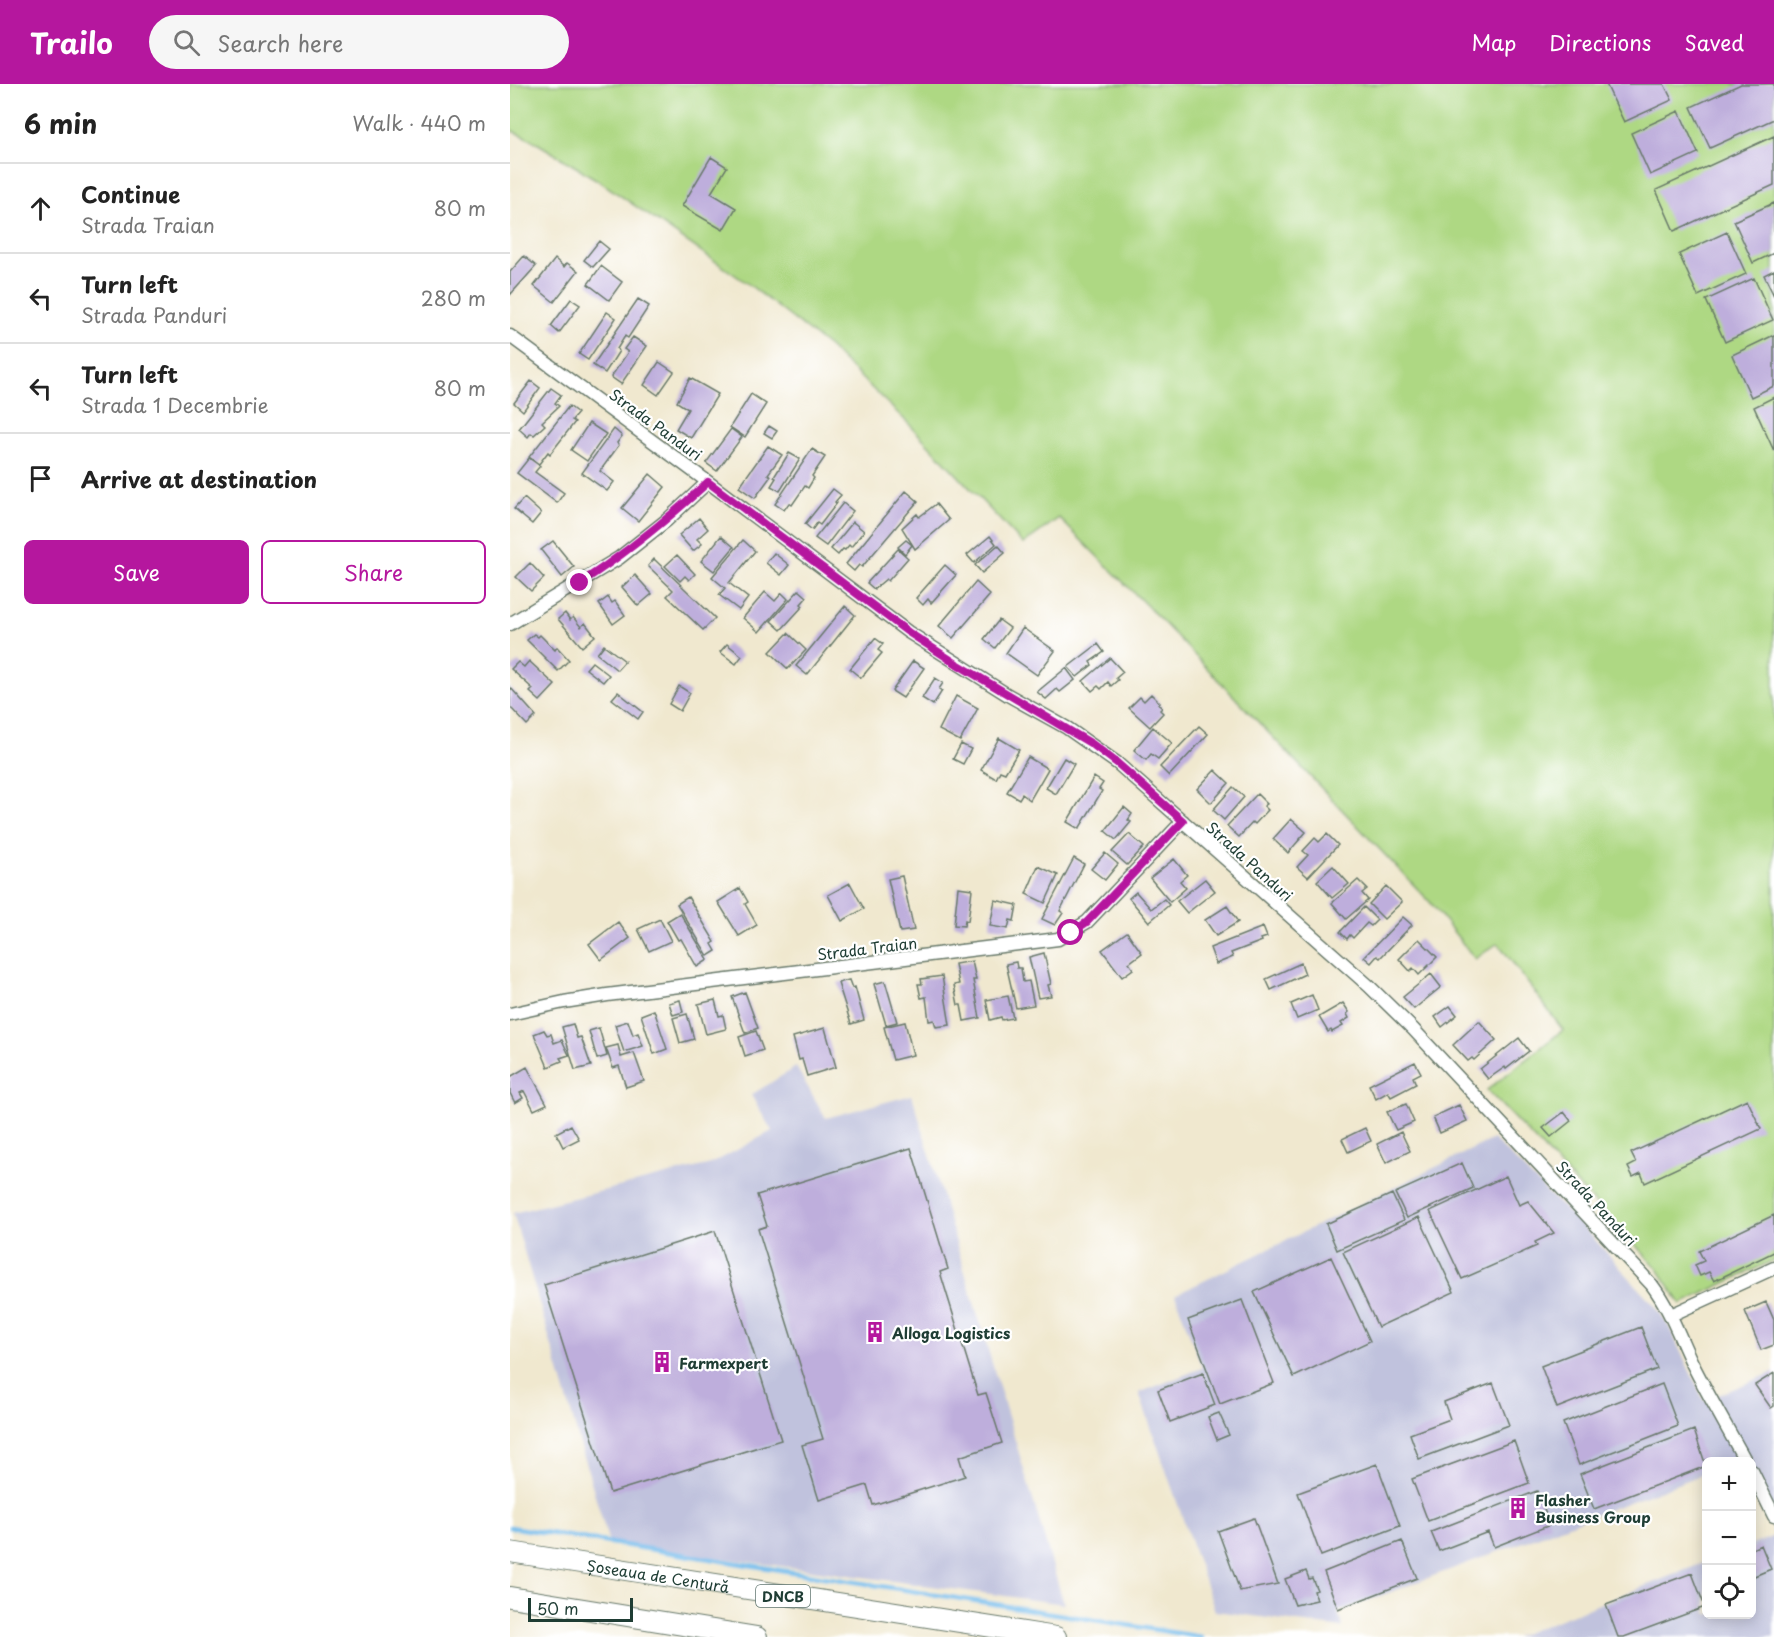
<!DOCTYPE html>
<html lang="en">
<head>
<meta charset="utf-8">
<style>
  :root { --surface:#fff; --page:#f6f6f6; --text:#222; --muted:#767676; --line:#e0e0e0; --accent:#b5179e }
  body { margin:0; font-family:"Playpen Sans",sans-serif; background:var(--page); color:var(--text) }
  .controls { position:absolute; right:18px; bottom:18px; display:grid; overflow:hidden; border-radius:9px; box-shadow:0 3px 15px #0003 }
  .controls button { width:54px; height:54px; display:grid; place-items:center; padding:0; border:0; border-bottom:2px solid var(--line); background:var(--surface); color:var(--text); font:30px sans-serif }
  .scale { position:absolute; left:18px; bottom:15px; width:105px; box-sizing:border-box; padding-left:6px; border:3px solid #1f3d34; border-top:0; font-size:16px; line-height:21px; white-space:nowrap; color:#1f3d34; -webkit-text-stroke:4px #fff; paint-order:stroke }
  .stop { position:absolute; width:18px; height:18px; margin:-14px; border:4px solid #b5179e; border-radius:50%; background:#fff }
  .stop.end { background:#b5179e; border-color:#fff; box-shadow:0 2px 6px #0008 }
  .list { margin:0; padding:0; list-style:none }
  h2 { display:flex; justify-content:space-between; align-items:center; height:78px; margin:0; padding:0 24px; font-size:26px }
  h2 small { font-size:20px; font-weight:400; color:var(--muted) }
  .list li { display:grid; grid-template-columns:39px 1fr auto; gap:18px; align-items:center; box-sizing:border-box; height:90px; padding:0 24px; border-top:2px solid var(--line) }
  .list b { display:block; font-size:22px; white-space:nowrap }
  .list p { margin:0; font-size:20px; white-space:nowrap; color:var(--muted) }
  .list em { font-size:20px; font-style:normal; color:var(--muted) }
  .actions { display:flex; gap:12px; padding:18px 24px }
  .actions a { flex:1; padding:14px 0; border:2px solid var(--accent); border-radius:9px; text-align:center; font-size:21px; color:var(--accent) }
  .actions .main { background:var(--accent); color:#fff }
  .icon { flex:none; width:33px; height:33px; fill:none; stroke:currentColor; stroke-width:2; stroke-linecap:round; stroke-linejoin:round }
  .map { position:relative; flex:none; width:1264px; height:1553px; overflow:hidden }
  header { display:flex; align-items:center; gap:36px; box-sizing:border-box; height:84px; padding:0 30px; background:var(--accent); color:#fff }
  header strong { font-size:28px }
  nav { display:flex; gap:33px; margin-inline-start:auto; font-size:21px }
  .search { width:420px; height:54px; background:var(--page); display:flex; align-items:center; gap:15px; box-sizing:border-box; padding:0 21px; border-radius:33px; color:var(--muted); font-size:22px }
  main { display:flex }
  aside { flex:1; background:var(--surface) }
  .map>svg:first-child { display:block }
</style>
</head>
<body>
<header>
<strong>Trailo</strong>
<div class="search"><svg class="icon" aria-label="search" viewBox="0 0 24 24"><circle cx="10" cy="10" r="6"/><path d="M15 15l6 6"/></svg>Search here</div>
<nav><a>Map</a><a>Directions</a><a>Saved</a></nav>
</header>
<main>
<aside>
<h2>6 min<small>Walk · 440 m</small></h2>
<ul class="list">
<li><svg class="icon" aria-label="ahead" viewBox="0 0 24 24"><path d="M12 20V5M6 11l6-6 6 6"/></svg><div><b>Continue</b><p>Strada Traian</p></div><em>80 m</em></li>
<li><svg class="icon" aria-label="left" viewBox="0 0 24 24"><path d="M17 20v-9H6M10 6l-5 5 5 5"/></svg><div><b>Turn left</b><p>Strada Panduri</p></div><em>280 m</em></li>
<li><svg class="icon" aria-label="left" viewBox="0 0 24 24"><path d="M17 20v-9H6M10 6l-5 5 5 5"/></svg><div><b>Turn left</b><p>Strada 1 Decembrie</p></div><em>80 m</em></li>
<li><svg class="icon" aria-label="arrive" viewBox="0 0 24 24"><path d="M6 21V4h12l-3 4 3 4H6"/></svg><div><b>Arrive at destination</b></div></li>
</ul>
<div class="actions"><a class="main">Save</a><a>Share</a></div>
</aside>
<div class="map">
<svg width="1264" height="1553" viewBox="0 0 1264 1553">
  <rect width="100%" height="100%" fill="#fff"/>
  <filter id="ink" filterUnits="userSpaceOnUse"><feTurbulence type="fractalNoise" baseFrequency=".0167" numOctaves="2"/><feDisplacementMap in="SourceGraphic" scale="12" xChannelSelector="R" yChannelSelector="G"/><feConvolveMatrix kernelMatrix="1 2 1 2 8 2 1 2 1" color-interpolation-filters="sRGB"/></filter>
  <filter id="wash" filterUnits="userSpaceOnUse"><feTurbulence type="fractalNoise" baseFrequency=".008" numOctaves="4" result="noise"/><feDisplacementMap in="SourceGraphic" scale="24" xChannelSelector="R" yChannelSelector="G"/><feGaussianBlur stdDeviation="1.35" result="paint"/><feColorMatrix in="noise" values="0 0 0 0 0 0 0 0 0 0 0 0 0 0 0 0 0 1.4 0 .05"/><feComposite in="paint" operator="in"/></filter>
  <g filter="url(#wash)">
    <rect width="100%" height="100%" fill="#f0e8cf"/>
    <!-- industrial -->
    <path fill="#c0c2dd" d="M286,983L316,1034L402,1011L554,1520L99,1459L3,1129L201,1080L262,1047L241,1011Z
      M983,1055L1077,1147L1146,1223L1159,1243L1194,1317L1264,1288V1449L1242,1403V1378H1196V1389L828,1528L833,1544L705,1527L629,1309L692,1284L665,1211Z
      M1264,1452V1553H1005L1196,1478V1530H1242V1461Z"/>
    <!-- green -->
    <path fill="#aed883" stroke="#668a5c" stroke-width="1.5" d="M0,0H1264V1176L1171,1220L1148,1185L977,1006L1053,946L988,859L965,875L920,818L878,774L651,536L549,434L513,460L397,338L319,263L241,202L89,97L22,56L0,46Z"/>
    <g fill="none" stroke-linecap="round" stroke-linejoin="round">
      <!-- stream -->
      <path stroke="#75bded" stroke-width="4.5" d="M0,1443L691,1553"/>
    </g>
    <g id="blocks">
      <!-- building -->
      <path fill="#beaedc" d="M1096,0H1154L1162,16L1114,38Z
        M1231,0H1264V35L1200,64L1181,23Z
        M1169,27L1188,69L1140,91L1121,49Z
        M1264,52V101L1164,147L1146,106Z
        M201,73L217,83L201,109L226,124L213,146L172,122Z
        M1264,119V169L1243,179L1224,137Z
        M1217,148L1236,190L1188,212L1169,170Z
        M89,157L99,165L83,183L74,176Z
        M14,172L26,182L0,211V188Z
        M45,175L54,183L57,179L68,187L44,218L24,202Z
        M91,182L112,198L99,216L78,200Z
        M1264,186V212L1254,191Z
        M1244,194L1263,236L1215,258L1196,216Z
        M61,215L70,221L49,249L41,242Z
        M128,215L139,222L118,254L115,252L107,265L109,267L95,289L83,281Z
        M97,228L106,234L78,276L69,270Z
        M1264,251V302L1241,313L1222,271Z
        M123,253L137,262L111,300L101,293L118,268L114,265Z
        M149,278L164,288L148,311L134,301Z
        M180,294L208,310L181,354L166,345L178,325L167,318Z
        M21,297L30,304L13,327L4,319Z
        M41,304L51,311L45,319L49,322L32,338L35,341L24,351L21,349L18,353L9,345Z
        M241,310L256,320L235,353L220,343Z
        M1264,313V367L1244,323Z
        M59,322L68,329L62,336L65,338L40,370L38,368L29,380L19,373Z
        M79,339L96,350L77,377L61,366Z
        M259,342L267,347L262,354L254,349Z
        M104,345L112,352L107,359L109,361L90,387L104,398L97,407L72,389Z
        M221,345L232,353L207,387L196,379Z
        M258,362L272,371L258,390L261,392L245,414L229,403Z
        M302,365L315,373L302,392L304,394L298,404L295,402L282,421L279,419L274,426L265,420Z
        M279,369L290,375L270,407L261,402L266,394L264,393Z
        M19,374L30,382L25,388L54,409L47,419L7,389Z
        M140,390L155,403L128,437L112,424Z
        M323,405L331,411L325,418L327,419L310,441L307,439L302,446L295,440Z
        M396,407L408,417L352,483L349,481L344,487L336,480Z
        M14,414L31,429L22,440L4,425Z
        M333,419L343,427L316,462L305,454Z
        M426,420L439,436L405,465L392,444L407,430L409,433Z
        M189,434L198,445L187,455L192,460L183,467L169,451Z
        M343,438L354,447L341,463L339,461L335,466L333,465L328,471L321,465Z
        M211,452L224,463L204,487L191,477Z
        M480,452L486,460L464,479L457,471Z
        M233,456L245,467L219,499L238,514L229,526L209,511L215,504L202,493Z
        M396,456L402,461L395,470L388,463Z
        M43,457L64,483L52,493L31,466Z
        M488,461L495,469L472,489L465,481Z
        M388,465L398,474L378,497L376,495L364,505L357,499Z
        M264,469L279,481L271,491L256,479Z
        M167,471L185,490L179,496L175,492L170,497L155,482Z
        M144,475L205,534L193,546L157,512L163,506L138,482Z
        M20,479L34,494L21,507L6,493Z
        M435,481L446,491L421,519L418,515L413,521L406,514Z
        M125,491L142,510L128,522L112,503Z
        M466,498L480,511L443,554L429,542Z
        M289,506L297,513L291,520L293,522L271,546L261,537Z
        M255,508L265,517L272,509L278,515L249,548L233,534Z
        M98,513L102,519L105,517L115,531L103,540L89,520Z
        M335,522L345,531L297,591L286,582Z
        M55,529L60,536L63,533L71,543L75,539L85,552L72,563L48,535Z
        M489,536L500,544L485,564L474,555Z
        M513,544L545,567L527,591L496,569Z
        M278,549L296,566L278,585L260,568Z
        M24,550L28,553L30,551L45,566L47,563L59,576L48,587L17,556Z
        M365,554L373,560L368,566L372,569L351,594L340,585Z
        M217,560L232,572L226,580L210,568Z
        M588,560L594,568L580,578L582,581L567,593L558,583Z
        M94,561L115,577L107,586L87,570Z
        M600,574L613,588L606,594L608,596L601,602L598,598L591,605L588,602L582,607L573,597Z
        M19,577L45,601L30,617L20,608L23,605L1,585L8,578L14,583Z
        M403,577L414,584L393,614L382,607Z
        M82,578L99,591L93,598L76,585Z
        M556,584L565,596L550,608L547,605L536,615L527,608Z
        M425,594L433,599L429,605L432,607L423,621L412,614Z
        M169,602L180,609L170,627L159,620Z
        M0,603L26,632L17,641L0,623Z
        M108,608L133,628L128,635L102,615Z
        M641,610L650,619L648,620L652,624L650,626L653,629L640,643L619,624L630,613L634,617Z
        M446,612L468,624L450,657L429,646Z
        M689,642L698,650L659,692L650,683Z
        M643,643L662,659L648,675L641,670L636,676L624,666Z
        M489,654L509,666L495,689L490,687L486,695L471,686Z
        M451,660L461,665L453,680L443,675Z
        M518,673L538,685L520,716L512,710L509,715L497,708Z
        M554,674L564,680L546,710L536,704Z
        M705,686L719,699L701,719L687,705Z
        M584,693L593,699L589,705L592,707L569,745L557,738Z
        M723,703L734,713L714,736L703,726Z
        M747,710L757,720L754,722L758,726L745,740L743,738L729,753L717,742Z
        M614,723L622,730L618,736L621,738L606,756L595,747Z
        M781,735L796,748L778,769L763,755Z
        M619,750L634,763L617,781L602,768Z
        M817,750L828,761L798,793L787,783L798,771L793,767L805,754L809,758Z
        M595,769L608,780L595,796L581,785Z
        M564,774L574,780L550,827L553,829L545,841L532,835Z
        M664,775L677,791L670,797L676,804L660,818L640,794Z
        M528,782L548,791L535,819L516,810Z
        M823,782L839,800L822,814L807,797Z
        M392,792L404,846L390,848L378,795Z
        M695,795L705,807L677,829L667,817Z
        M848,796L857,805L852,809L858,816L836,835L822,819Z
        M340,799L354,825L332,837L318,811Z
        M876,802L892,818L874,835L859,820Z
        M448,803L462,805L458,837L455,836L454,842L444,841Z
        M230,804L238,818L235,820L247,841L229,852L208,818Z
        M626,808L641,825L654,815L659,821L639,838L619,814Z
        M178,813L205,858L202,860L206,867L198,872L167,820Z
        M485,816L507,821L504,837L500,836L498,845L480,842Z
        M717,822L728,838L706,852L695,836Z
        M854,823L867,836L861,842L857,839L843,854L840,851L837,855L830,848Z
        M170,829L198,876L187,883L171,855L168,856L157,837Z
        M893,833L902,841L870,874L867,872L861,879L854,873Z
        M150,835L161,857L139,867L128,845Z
        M108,838L120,854L91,876L79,860Z
        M753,843L757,853L751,855L752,857L721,869L723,873L706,880L700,864Z
        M617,848L632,869L619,879L623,885L612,893L592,866Z
        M909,855L927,873L909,891L903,884L900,887L889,875Z
        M534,869L541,900L538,901L541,912L528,914L519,873Z
        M462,877L466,896H463L470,934L454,937L451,921H448L444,901L449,900L445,880Z
        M506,878L507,884H511L513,898L519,897L524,921L506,924L496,880Z
        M791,879L795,890L761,906L756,895Z
        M921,890L931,903L904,925L893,913Z
        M432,892L440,941L426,943L424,936L419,937L416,913L411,914L408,900H412L411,895Z
        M339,896L342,904L345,903L354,936L341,940L328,899Z
        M375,897L387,938L376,941L364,900Z
        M235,908L248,944L235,949L222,913Z
        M802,911L808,926L787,935L781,920Z
        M498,912L503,934L492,936L491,933L480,936L476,916Z
        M170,916L173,928L163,931L159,919Z
        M205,916L209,932L213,931L216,945L196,950L188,920Z
        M833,919L839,928L837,930L839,934L831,939L833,942L822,948L821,946L818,948L809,933Z
        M940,922L947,931L932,943L925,933Z
        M144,926L157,965L144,970L131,931Z
        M177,930L184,955L170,959L163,934Z
        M118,937L123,951L128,949L133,962L114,968L105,941Z
        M969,937L986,956L964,976L962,974L958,977L943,961Z
        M395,938L403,971L383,976L374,943Z
        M63,940L67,954L71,953L81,982L65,986L52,943Z
        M89,944L97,972L87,975L79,947Z
        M315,944L326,983L297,992L292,975L289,976L283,953Z
        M34,946L37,951L41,950L44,959L52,956L59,971L50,974L52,977L38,983L24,950Z
        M246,947L253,966L235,972L229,953Z
        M1009,954L1019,967L996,985L995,983L978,995L970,985Z
        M108,961L111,973L124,969L134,997L116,1003L109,982L103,984L96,964Z
        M905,978L911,989L903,993L906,1000L881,1013L878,1008L866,1015L859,1001Z
        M17,983L37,1020L24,1026L14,1007L10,1009L13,1014L5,1019L0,1009V993Z
        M1237,1015L1251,1045L1135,1099L1131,1089L1123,1093L1118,1083L1126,1079L1121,1069Z
        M896,1020L904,1038L886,1046L877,1028Z
        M949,1021L957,1037L930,1049L923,1033Z
        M1054,1028L1061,1037L1041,1053L1033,1044Z
        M61,1041L69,1055L53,1063L46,1049Z
        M855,1044L861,1057L838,1068L832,1055Z
        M891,1048L900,1067L876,1079L867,1060Z
        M401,1064L438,1185L430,1188L468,1311L476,1309L492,1359L449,1373L455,1392L363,1421L357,1401L309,1416L292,1361L313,1355L248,1145L257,1142L247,1111Z
        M952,1079L963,1104L897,1134L885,1109Z
        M996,1092L1009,1121L1018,1117L1044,1149L1025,1158L1027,1162L952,1195L920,1127Z
        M882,1110L894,1136L827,1166L816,1140Z
        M1264,1131V1168L1204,1197L1199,1188L1190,1192L1185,1181L1194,1177L1189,1167Z
        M909,1133L944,1208L868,1243L833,1168Z
        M205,1147L271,1356L100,1409L34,1201Z
        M821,1173L860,1257L784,1293L744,1208Z
        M732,1216L764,1299L710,1320L678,1236Z
        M1256,1218L1264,1236V1261L1251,1266L1235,1227Z
        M1131,1243L1147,1285L1047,1324L1031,1282Z
        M693,1289L705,1321L660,1338L648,1306Z
        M1264,1289V1322L1261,1324L1245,1301Z
        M983,1299L999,1341L909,1375L900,1350L940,1335L934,1318Z
        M1152,1300L1168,1342L1069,1381L1053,1339Z
        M709,1329L719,1351L707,1356L698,1333Z
        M1184,1346L1196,1382L1084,1425L1070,1390Z
        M1004,1357L1019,1399L918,1437L902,1395Z
        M867,1380L890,1442L811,1472L788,1409Z
        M1027,1407L1040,1441L984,1463L978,1448L929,1467L921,1448Z
        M744,1434L768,1500L730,1507L708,1447Z
        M892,1457L907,1494L828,1525L814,1488Z
        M1251,1461L1261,1485L1242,1493V1465Z
        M796,1487L799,1495L802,1494L807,1506L804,1507L807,1516L785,1521L775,1495Z
        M1182,1489L1195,1523L1114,1553H1108L1096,1521Z"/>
    </g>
  </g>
  <g filter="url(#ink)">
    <use href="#blocks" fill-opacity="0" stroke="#68796a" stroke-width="1.5"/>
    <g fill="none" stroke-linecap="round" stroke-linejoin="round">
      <defs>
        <path id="minor" d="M0,252L198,398L398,548L498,611L557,644L607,679L859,902L903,945L1142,1201C1160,1225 1169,1252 1182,1279C1199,1313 1218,1345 1236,1378
          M0,540L109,474L157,436L198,398
          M0,930L54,918L97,911L548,855L577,838L673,737
          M1161,1231L1264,1184
          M1242,1387L1264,1432"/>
        <g id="primary">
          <path id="s1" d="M0,1468L546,1553"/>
          <path d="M0,1513L247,1553"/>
        </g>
      </defs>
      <!-- minor casing -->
      <use href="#minor" stroke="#68796a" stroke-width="15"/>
      <!-- primary casing -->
      <use href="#primary" stroke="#68796a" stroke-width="22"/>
      <!-- minor -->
      <use href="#minor" stroke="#fff" stroke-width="12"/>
      <!-- primary -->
      <use href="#primary" stroke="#fff" stroke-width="20"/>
    </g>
  </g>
  <g fill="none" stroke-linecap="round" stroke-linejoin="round" filter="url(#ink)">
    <!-- route -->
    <path stroke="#b5179e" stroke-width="8" d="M70,499C118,468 157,436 198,398L398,548L447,580L582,660L607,679L673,737L577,838L561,849"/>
  </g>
  <!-- icons -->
  <defs>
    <symbol id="building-bare" viewBox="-9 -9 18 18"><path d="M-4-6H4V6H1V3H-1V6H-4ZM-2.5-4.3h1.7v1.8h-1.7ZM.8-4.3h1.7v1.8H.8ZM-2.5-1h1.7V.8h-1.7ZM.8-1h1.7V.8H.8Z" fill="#b5179e" stroke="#fff" stroke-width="2.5" paint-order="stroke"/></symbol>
  </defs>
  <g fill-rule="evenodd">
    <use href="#building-bare" x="350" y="1233" width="30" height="30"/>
    <use href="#building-bare" x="137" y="1263" width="30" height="30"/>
    <use href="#building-bare" x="993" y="1409" width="30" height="30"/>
  </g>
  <g text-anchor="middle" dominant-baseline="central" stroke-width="4.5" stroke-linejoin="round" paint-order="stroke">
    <!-- shield labels -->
    <rect fill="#fff" stroke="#627771" stroke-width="1.5" x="246" y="1501" width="54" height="22" rx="4.5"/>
    <g font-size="14" font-weight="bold" fill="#1f3d34">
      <text x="273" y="1512">DNCB</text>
    </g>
    <!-- street labels -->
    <g font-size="15" fill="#1f3d34" stroke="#fff">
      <text transform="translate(146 340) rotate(36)">Strada Panduri</text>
      <text transform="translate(740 777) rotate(42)">Strada Panduri</text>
      <text transform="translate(357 864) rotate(-7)">Strada Traian</text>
      <text transform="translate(1087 1119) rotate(47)">Strada Panduri</text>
      <text stroke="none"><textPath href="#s1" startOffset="150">Șoseaua de Centură</textPath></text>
    </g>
    <!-- poi labels -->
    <g font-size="15" font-weight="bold" fill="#1f3d34" stroke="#fff" text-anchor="start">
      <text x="382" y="1248">Alloga Logistics</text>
      <text x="169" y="1278">Farmexpert</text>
      <text x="1025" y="1415">Flasher<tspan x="1025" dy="17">Business Group</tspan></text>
    </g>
  </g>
</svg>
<div class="controls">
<button>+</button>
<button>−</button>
<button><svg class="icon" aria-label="locate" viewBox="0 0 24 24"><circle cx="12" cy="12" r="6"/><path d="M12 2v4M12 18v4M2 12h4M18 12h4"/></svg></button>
</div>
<div class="scale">50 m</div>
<div class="stop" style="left:561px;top:849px"></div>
<div class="stop end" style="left:70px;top:499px"></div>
</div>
</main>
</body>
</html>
